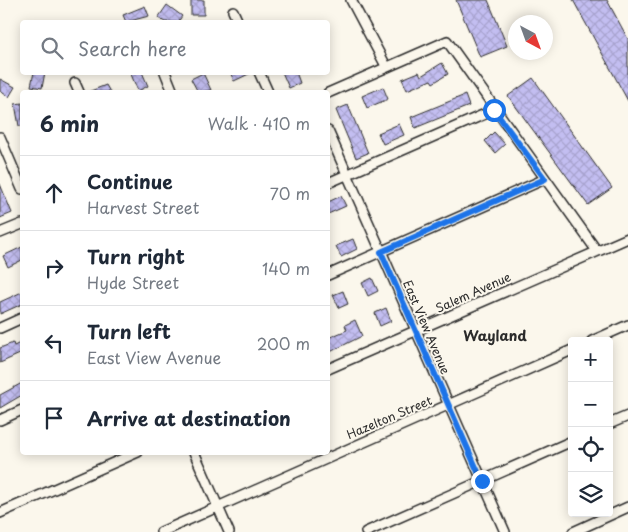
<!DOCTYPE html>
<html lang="en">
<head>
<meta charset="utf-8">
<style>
  :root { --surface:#fff; --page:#f6f6f7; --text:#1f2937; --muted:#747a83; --line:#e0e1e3 }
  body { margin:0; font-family:"Playpen Sans",sans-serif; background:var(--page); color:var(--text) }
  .controls { position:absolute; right:15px; bottom:15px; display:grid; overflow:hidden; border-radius:5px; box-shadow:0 2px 12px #0003 }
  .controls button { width:45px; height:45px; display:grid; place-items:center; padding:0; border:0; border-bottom:1px solid var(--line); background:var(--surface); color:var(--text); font:25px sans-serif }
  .compass { position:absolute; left:508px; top:15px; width:45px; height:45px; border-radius:50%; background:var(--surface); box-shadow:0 2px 12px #0003; rotate:139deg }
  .stop { position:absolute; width:15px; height:15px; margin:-11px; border:4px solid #1a73e8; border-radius:50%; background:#fff }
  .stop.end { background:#1a73e8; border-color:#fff; box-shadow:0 1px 5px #0008 }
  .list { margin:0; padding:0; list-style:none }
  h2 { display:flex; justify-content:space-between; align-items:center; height:65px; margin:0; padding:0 20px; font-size:21px }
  h2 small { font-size:16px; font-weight:400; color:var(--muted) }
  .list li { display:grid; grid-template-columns:32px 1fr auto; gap:15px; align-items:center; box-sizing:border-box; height:75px; padding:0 20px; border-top:1px solid var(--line) }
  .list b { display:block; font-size:19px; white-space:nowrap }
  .list p { margin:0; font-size:16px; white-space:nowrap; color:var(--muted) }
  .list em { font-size:16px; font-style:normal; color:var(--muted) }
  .icon { flex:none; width:28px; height:28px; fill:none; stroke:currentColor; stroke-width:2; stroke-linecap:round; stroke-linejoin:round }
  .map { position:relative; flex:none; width:628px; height:532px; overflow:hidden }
  .search { position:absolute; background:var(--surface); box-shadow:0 2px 12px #0003; left:20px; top:20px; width:310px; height:55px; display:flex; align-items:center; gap:12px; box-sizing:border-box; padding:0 18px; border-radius:5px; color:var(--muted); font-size:19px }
  .panel { position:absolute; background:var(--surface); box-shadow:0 2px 12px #0003; left:20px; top:90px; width:310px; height:365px; border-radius:5px }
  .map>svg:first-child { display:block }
</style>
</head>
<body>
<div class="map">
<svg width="628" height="532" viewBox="0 0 628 532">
  <defs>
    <pattern id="building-cross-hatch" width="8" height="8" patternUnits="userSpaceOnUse" patternTransform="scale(1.25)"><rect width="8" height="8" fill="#c3bef1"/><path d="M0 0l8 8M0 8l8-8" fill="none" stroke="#a8a3cf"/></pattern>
  </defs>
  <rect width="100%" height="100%" fill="#fbf7ec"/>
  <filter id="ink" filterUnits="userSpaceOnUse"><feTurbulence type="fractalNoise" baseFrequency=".02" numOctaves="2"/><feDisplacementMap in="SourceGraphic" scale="10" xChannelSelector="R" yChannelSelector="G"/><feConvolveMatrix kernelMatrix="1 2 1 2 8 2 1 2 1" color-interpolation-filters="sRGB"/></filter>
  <g filter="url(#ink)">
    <!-- building -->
    <path fill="url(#building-cross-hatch)" stroke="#2b2b2b" d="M191,0H204V15H191Z
      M456,0H488L507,46L480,57Z
      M573,0H607L628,39V101Z
      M167,5L182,16L178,22H165L158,18Z
      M145,6L149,16L126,22L123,15Z
      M442,63L448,74L433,83L431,80L407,90L402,79L419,72L421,76Z
      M34,72H45L42,88L31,86Z
      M130,72H142L148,86L138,91Z
      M230,72H253L234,81Z
      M282,72H296L300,83L289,88Z
      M203,73L211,90L198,92L191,79Z
      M533,78L612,188L588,205L508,96Z
      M0,79L15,87L9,97L0,91Z
      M106,85L110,92H88Z
      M383,87L388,99L367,108L362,96Z
      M465,95L469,106L415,128L411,117Z
      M22,103V126H19L15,104Z
      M348,105L368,153L356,158L336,110Z
      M399,124L404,135L383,144L378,133Z
      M494,132L505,144L495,153L485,141Z
      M0,184L12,213L0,218Z
      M341,196L346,206L328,214V202Z
      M353,239L357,249L341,257L336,246Z
      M22,247V260L8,267L3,256Z
      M372,278L378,291L368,296L362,283Z
      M343,291L348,304L339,308L333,295Z
      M22,292V304L0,314V302Z
      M386,308L391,321L380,326L375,313Z
      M355,320L362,336L328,353V338L347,330L345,325Z
      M22,342V353L0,363V348L13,343L14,346Z
      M22,383V395L0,408V395Z"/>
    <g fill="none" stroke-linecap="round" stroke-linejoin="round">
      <defs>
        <path id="minor" d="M351,0L386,66
          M233,11L238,22
          M165,72L173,92
          M259,72L268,92
          M75,83L79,92
          M328,93L447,41L597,251
          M328,131L505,532
          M0,137L22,189
          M328,183L494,110
          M0,233L22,224
          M328,275L545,179
          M0,328L22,318
          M592,341L628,325
          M328,369L628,238
          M0,420L22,410
          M609,424L628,416
          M194,452L229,532
          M0,513L138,452
          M161,532L572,350
          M366,532L572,441
          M573,532L628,507"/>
      </defs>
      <!-- minor casing -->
      <use href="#minor" stroke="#2b2b2b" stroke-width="12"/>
      <!-- minor -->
      <use href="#minor" stroke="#fbf7ec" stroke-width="9"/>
    </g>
  </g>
  <g fill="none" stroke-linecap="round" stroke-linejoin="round" filter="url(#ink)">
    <!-- route -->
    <path stroke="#1a73e8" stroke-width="6" d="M482,481L381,252L545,179L494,110"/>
  </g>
  <g text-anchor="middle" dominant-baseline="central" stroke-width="4" stroke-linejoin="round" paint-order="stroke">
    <!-- street labels -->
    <g font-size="12" fill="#2b2b2b" stroke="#fbf7ec">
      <text transform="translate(473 292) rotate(-24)">Salem Avenue</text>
      <text transform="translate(427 327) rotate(67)">East View Avenue</text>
      <text transform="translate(389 417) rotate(-23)">Hazelton Street</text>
    </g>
    <!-- neighbourhood labels -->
    <g font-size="14" font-weight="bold" fill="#2b2b2b" stroke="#fbf7ec">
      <text x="495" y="335">Wayland</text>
    </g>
  </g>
</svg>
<div class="controls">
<button>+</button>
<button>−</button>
<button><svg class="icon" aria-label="locate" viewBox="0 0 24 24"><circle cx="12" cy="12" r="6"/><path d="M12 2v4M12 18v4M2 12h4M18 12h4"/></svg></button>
<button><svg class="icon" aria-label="layers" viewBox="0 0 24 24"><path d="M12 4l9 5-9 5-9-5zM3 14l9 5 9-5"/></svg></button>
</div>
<svg class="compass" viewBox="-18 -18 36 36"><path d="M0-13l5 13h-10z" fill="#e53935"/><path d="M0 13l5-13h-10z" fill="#747a83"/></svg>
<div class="stop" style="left:494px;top:110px"></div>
<div class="stop end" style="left:482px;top:481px"></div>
<div class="search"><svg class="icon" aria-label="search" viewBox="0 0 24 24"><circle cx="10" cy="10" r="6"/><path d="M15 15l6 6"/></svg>Search here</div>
<section class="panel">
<h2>6 min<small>Walk · 410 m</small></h2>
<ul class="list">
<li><svg class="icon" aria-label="ahead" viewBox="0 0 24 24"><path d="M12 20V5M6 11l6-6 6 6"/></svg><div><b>Continue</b><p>Harvest Street</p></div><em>70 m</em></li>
<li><svg class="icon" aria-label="right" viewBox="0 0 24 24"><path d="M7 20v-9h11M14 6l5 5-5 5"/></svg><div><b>Turn right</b><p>Hyde Street</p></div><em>140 m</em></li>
<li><svg class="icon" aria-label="left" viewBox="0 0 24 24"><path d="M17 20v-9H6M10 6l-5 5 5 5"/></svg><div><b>Turn left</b><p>East View Avenue</p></div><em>200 m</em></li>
<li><svg class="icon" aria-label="arrive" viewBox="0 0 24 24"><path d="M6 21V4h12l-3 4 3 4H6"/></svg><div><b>Arrive at destination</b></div></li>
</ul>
</section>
</div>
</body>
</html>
